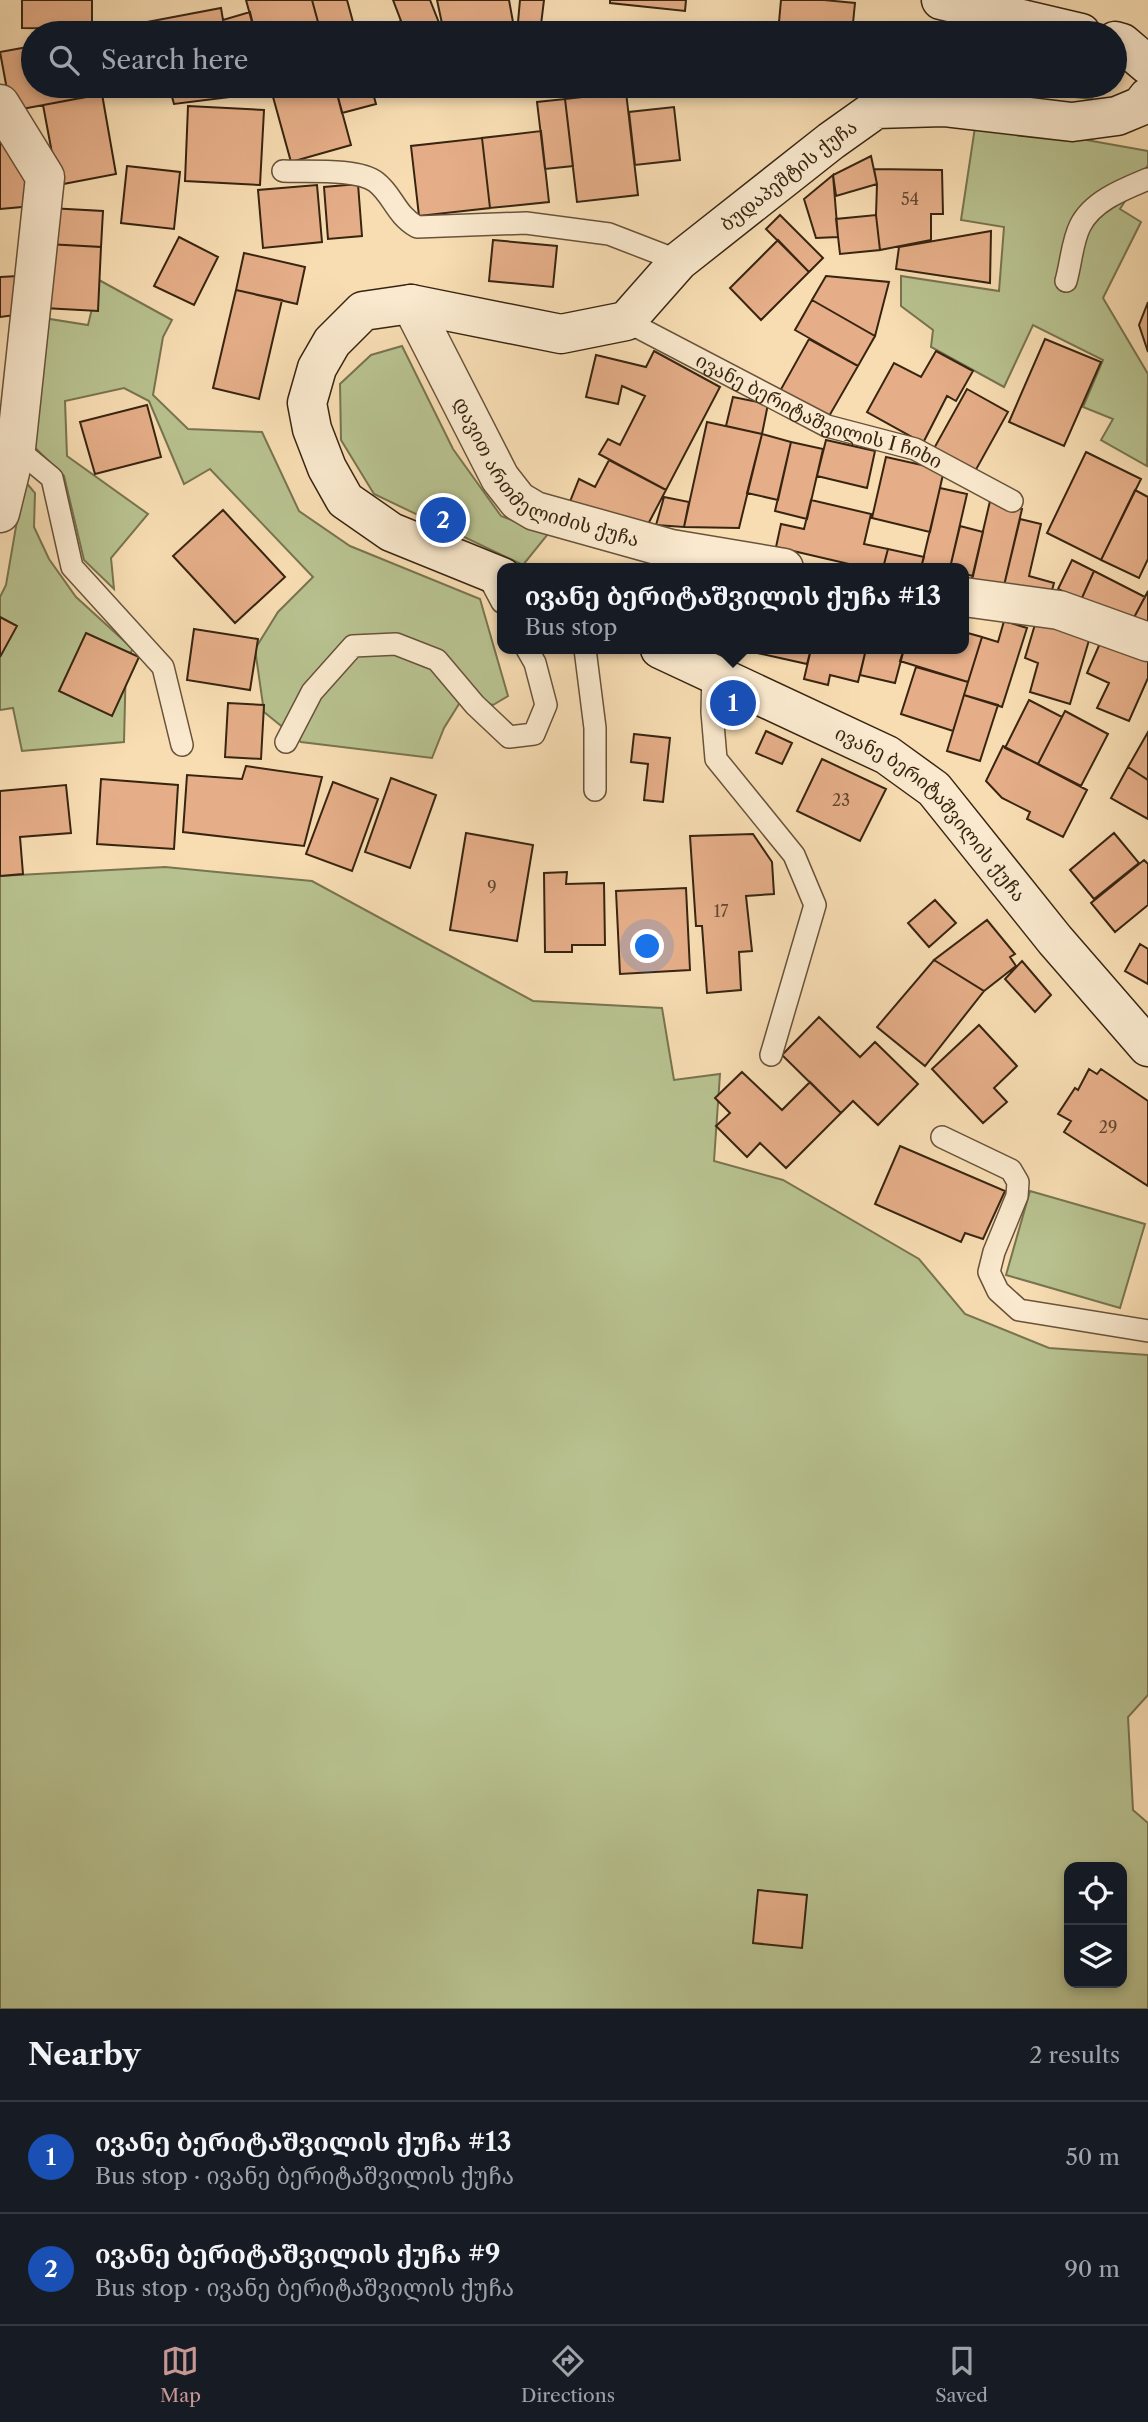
<!DOCTYPE html>
<html lang="en">
<head>
<meta charset="utf-8">
<style>
  :root { --surface:#171b24; --page:#20242c; --text:#f1f3f6; --muted:#9ea1a6; --line:#363941; --accent:#c59692 }
  body { margin:0; font-family:"Libre Caslon Text","Noto Serif Georgian",serif; background:var(--page); color:var(--text) }
  .controls { position:absolute; right:21px; bottom:21px; display:grid; overflow:hidden; border-radius:14px; box-shadow:0 4px 10px #0003 }
  .controls button { width:63px; height:63px; display:grid; place-items:center; padding:0; border:0; border-bottom:2px solid var(--line); background:var(--surface); color:var(--text); font:35px sans-serif }
  .you { position:absolute; left:648px; top:947px; width:24px; height:24px; margin:-18px; border:5px solid #fff; border-radius:50%; background:#1a73e8; box-shadow:0 0 0 10px #1a73e833 }
  .badge { display:grid; place-items:center; width:46px; height:46px; border-radius:50%; background:var(--accent); color:#fff; font-size:23px; font-weight:700 }
  .pin { position:absolute; translate:-50% -50%; border:4px solid #fff; box-shadow:0 2px 7px #0006 }
  .popup { position:absolute; left:497px; top:563px; width:472px; height:91px; box-sizing:border-box; display:grid; place-content:center; border-radius:14px; background:var(--surface); filter:drop-shadow(0 2px 5px #0005); font-size:23px; white-space:nowrap; color:var(--muted) }
  .popup b { font-size:26px; color:var(--text) }
  .popup::after { content:''; position:absolute; left:50%; top:100%; margin-left:-14px; border:14px solid transparent; border-top-color:var(--surface) }
  .list { margin:0; padding:0; list-style:none }
  h2 { display:flex; justify-content:space-between; align-items:center; height:91px; margin:0; padding:0 28px; font-size:30px }
  h2 small { font-size:23px; font-weight:400; color:var(--muted) }
  .list li { display:grid; grid-template-columns:46px 1fr auto; gap:21px; align-items:center; box-sizing:border-box; height:112px; padding:0 28px; border-top:2px solid var(--line) }
  .list b { display:block; font-size:26px; white-space:nowrap }
  .list p { margin:0; font-size:23px; white-space:nowrap; color:var(--muted) }
  .list em { font-size:23px; font-style:normal; color:var(--muted) }
  .icon { flex:none; width:38px; height:38px; fill:none; stroke:currentColor; stroke-width:2; stroke-linecap:round; stroke-linejoin:round }
  .map { position:relative; flex:none; width:1148px; height:2009px; overflow:hidden }
  .search { position:absolute; background:var(--surface); box-shadow:0 4px 10px #0003; left:21px; right:21px; top:21px; height:77px; display:flex; align-items:center; gap:18px; box-sizing:border-box; padding:0 24px; border-radius:38px; color:var(--muted); font-size:26px }
  .sheet { height:315px; background:var(--surface) }
  nav { display:flex; justify-content:space-around; align-items:center; box-sizing:border-box; height:98px; border-top:2px solid var(--line); background:var(--surface); font-size:19px; color:var(--muted) }
  nav a { display:grid; justify-items:center; gap:4px }
  nav .on { color:var(--accent) }
  .map>svg:first-child { display:block }
</style>
</head>
<body>
<div class="map">
<svg width="1148" height="2009" viewBox="0 0 1148 2009">
  <rect width="100%" height="100%" fill="#f8ddb3"/>
  <filter id="stains"><feTurbulence type="fractalNoise" baseFrequency=".00286" numOctaves="4"/><feColorMatrix values="0 0 0 0 .2 0 0 0 0 .09 0 0 0 0 .02 0 0 0 .5 -.17"/></filter>
  <radialGradient id="worn" r=".72"><stop offset=".6" stop-color="#630" stop-opacity="0"/><stop offset="1" stop-color="#630" stop-opacity=".3"/></radialGradient>
  <!-- green -->
  <path fill="#b8c290" stroke="#787450" stroke-width="2" fill-rule="evenodd" d="M982,86H1104L1091,99Z
    M975,127L1081,139L1148,151V165L1120,209L1141,222L1103,298L1148,374L1147,466L1101,440L1113,419L1083,407L1103,360L1033,325L1004,387L931,347L933,330L901,306V276L999,291L1004,227L961,220Z
    M99,280L172,320L163,337L153,395L188,429L262,432L299,511L350,546L480,599L508,696L493,705L464,696L444,728L432,758L301,742L264,712L255,649L278,612L313,577L210,469L184,484L149,401L124,388L65,401L67,456L148,514L111,558L114,589L84,560L64,476L26,439L37,317L88,325Z
    M402,346L453,449L501,516L548,534L523,565L374,494L341,440L340,384L371,355Z
    M24,480L35,493L34,527L49,559L76,597L133,649L126,660L124,742L22,751L13,708L0,710V597L6,585Z
    M165,867L312,881L533,1001L662,1008L674,1080L720,1074L714,1161L783,1180L919,1259L965,1314L1049,1348L1148,1355V1695L1128,1717L1133,1810L1148,1823V2009H0V876ZM1069,1867H1122V1983H1069Z
    M1030,1191L1145,1224L1120,1308L1006,1275Z"/>
  <!-- building -->
  <path fill="#e5ae88" stroke="#382511" stroke-width="2" d="M22,0H92V29L22,28Z
    M246,0H312L321,33H255Z
    M312,0H347L356,33H321Z
    M393,0H430L443,33H376L401,21Z
    M437,0H509L515,33H444Z
    M520,0H544L540,33H517Z
    M610,0H686L685,11L610,3Z
    M781,0H824L855,3L852,33H778Z
    M221,8L223,20L250,12L255,33H111L110,29Z
    M33,46V86H90L92,96L11,111L0,52Z
    M169,86H270L271,92L174,104Z
    M270,86H335L351,145L291,162Z
    M335,86H371L376,104L342,113Z
    M626,92L638,195L577,202L565,99Z
    M102,94L116,174L58,185L43,105Z
    M565,99L573,166L545,169L537,102Z
    M188,106L264,110L260,185L185,181Z
    M674,107L680,160L635,165L629,112Z
    M0,116L30,169L33,206L0,209Z
    M541,131L549,202L490,208L482,138Z
    M482,138L490,208L419,216L411,146Z
    M871,156L877,184L836,196L833,175Z
    M127,166L180,172L174,229L121,223Z
    M874,169L942,170L943,214H931V240L880,250L876,215L877,184Z
    M833,175L838,237L816,238L804,199Z
    M358,184L362,236L328,239L324,187Z
    M317,185L322,242L263,248L258,190Z
    M49,208L103,211L101,247L47,244Z
    M780,215L823,258L809,272L766,229Z
    M876,215L880,250L840,254L836,219Z
    M991,231L990,283L896,269L899,247Z
    M179,237L218,257L194,305L154,286Z
    M493,240L557,246L553,287L489,281Z
    M778,240L809,272L761,320L730,288Z
    M47,244L101,247L98,311L44,308Z
    M244,253L305,267L297,304L236,290Z
    M18,276L23,314L0,317V277Z
    M826,276L889,282L875,336L812,300Z
    M236,290L282,300L259,399L213,388Z
    M812,300L875,336L858,366L795,330Z
    M1148,302V352L1139,325Z
    M809,339L858,366L828,418L780,391Z
    M1045,339L1101,362L1064,446L1009,422Z
    M654,351L720,387L666,490L599,454L608,439L620,445L645,396L622,386L618,404L586,397L596,355L646,367Z
    M936,351L973,371L956,401L947,396L923,443L867,412L894,363L921,377Z
    M967,389L1008,412L973,475L932,452Z
    M733,397L768,404L762,434L726,426Z
    M147,405L161,457L95,474L80,422Z
    M707,422L762,434L739,528L684,527Z
    M762,434L791,442L778,500L747,493Z
    M826,440L875,451L867,488L817,476Z
    M791,442L823,449L807,519L775,511Z
    M1086,452L1141,479L1101,560L1047,533Z
    M886,457L944,470L930,532L872,518Z
    M609,460L666,490L646,528L569,504L579,479L595,487Z
    M940,488L967,494L950,568L922,564Z
    M1135,490L1148,497V559L1139,578L1101,560Z
    M664,497L689,502L684,527L656,525Z
    M811,500L871,514L864,544L888,549L883,568H866L776,547L781,524L804,529Z
    M990,501L1022,509L1002,594L970,587Z
    M223,510L285,577L235,623L173,556Z
    M1020,519L1041,524L1029,576L1054,583L1048,605L1002,594Z
    M960,526L983,532L973,576L964,574V568H950Z
    M888,549L924,557L922,564L941,568H883Z
    M1072,560L1094,571L1081,600L1058,589Z
    M1094,571L1145,597L1130,625L1077,609Z
    M1148,591V633L1130,625Z
    M0,617L17,626L0,657Z
    M1004,621L1027,628L1002,707L964,695L982,637L998,642Z
    M1036,621L1090,637L1070,704L1030,692L1038,663L1025,658Z
    M194,629L258,639L250,690L187,680Z
    M964,632L982,637L968,682L900,661L904,649H964Z
    M86,633L139,657L112,716L59,691Z
    M1104,634L1148,653V678L1129,721L1097,708L1109,683L1087,673Z
    M739,649H811L807,664Z
    M811,649H866L858,682L830,675L828,685L804,679Z
    M866,649H904L895,683L860,675Z
    M916,667L968,682L953,731L901,714Z
    M964,695L998,705L980,761L947,751Z
    M1029,700L1062,717L1038,764L1005,748Z
    M228,703L264,705L261,759L225,757Z
    M1065,711L1108,734L1081,786L1038,764Z
    M766,731L792,743L782,764L756,753Z
    M1148,732V780L1128,767Z
    M634,734L670,738L663,802L644,800L648,764L631,762Z
    M1003,746L1087,790L1063,837L1027,819L1030,812L1002,798L986,781Z
    M822,759L886,789L860,841L797,811Z
    M246,766L322,777L304,846L183,832L187,775L242,779Z
    M1128,767L1148,780V819L1111,798Z
    M391,778L436,795L410,868L365,852Z
    M101,779L178,785L174,849L97,844Z
    M333,782L378,799L352,871L306,854Z
    M66,785L71,833L20,837L23,874L0,876V791Z
    M466,833L533,845L517,941L450,930Z
    M1114,833L1139,863L1094,899L1070,870Z
    M753,834L772,862L774,894L746,896L752,951L739,952L741,990L707,993L702,926H696L690,836Z
    M1144,860L1148,864V905L1115,932L1091,903Z
    M567,872L566,884L604,883L605,945H572V952H545L544,873Z
    M686,888L690,970L620,974L616,891Z
    M935,900L956,923L929,947L908,923Z
    M987,920L1015,954L1010,957L1016,966L984,991L934,960Z
    M1140,944L1148,949V984L1125,971Z
    M934,960L984,991L925,1066L877,1027Z
    M1022,961L1051,995L1035,1012L1005,979Z
    M819,1017L860,1057L875,1042L918,1084L878,1125L853,1101L841,1113L782,1055Z
    M979,1025L1017,1066L994,1088L1007,1102L983,1123L932,1069Z
    M1089,1069L1097,1074L1101,1069L1148,1101V1186L1064,1132L1071,1121L1058,1114L1075,1088L1078,1090Z
    M742,1072L782,1110L810,1082L841,1113L786,1168L760,1143L747,1157L716,1126L730,1113L715,1098Z
    M900,1146L1005,1191L983,1239L965,1233L961,1242L875,1204Z
    M758,1890L807,1895L802,1948L753,1943Z"/>
  <g fill="none" stroke-linecap="round" stroke-linejoin="round">
    <defs>
      <g id="lane">
        <path d="M283,171C307,172 358,168 376,182C393,195 395,214 417,227L526,223L609,234L679,261"/>
        <path d="M1066,281C1071,264 1072,242 1080,226C1092,201 1124,189 1148,179"/>
        <path id="s1" d="M626,321L827,426L915,449L1012,501"/>
        <path d="M16,448L52,478L72,567L163,667L182,745"/>
        <path d="M485,570L502,602"/>
        <path d="M585,649L595,728V790"/>
        <path d="M713,672L712,712L716,759L794,855L815,905L771,1055"/>
        <path d="M286,742L312,692L353,646L396,644L437,660L475,705L509,737L534,734L546,705L535,663L527,649"/>
        <path d="M942,1137L1011,1170L1018,1182L1017,1196L994,1252L989,1272L998,1291L1019,1310L1148,1331"/>
      </g>
      <g id="street">
        <path d="M0,104L45,177L16,448L0,513"/>
        <path id="s2" d="M411,304L500,478L518,501L535,511L671,549L784,568"/>
        <path d="M964,597L1059,610L1148,642"/>
      </g>
      <g id="secondary">
        <path d="M941,0L1081,33"/>
        <path d="M1115,41L1122,43L1148,65"/>
        <path id="s3" d="M502,577L391,532L345,500L327,468L312,429L307,403L317,368L332,342L363,311L411,304L561,334L626,321L679,261L831,141L876,109L943,107L1072,122L1117,116L1141,106L1148,97"/>
        <path id="s4" d="M660,649L887,755L934,789L1055,940L1148,1047"/>
      </g>
    </defs>
    <!-- lane casing -->
    <use href="#lane" stroke="#68533a" stroke-width="24"/>
    <!-- street casing -->
    <use href="#street" stroke="#68533a" stroke-width="41"/>
    <!-- secondary casing -->
    <use href="#secondary" stroke="#382511" stroke-width="41"/>
    <!-- lane -->
    <use href="#lane" stroke="#fae9ce" stroke-width="21"/>
    <!-- street -->
    <use href="#street" stroke="#fae9ce" stroke-width="38"/>
    <!-- secondary -->
    <use href="#secondary" stroke="#fae9ce" stroke-width="38"/>
  </g>
  <g text-anchor="middle" dominant-baseline="central" stroke-width="6" stroke-linejoin="round" paint-order="stroke">
    <!-- number labels -->
    <g font-size="16" fill="#63472f">
      <text x="910" y="199">54</text>
      <text x="841" y="800">23</text>
      <text x="492" y="887">9</text>
      <text x="721" y="911">17</text>
      <text x="1108" y="1127">29</text>
    </g>
    <!-- street labels -->
    <g font-size="19" fill="#382511" stroke="#fae9ce">
      <text stroke="none"><textPath href="#s3" startOffset="878">ბუდაპეშტის ქუჩა</textPath></text>
      <text stroke="none"><textPath href="#s1" startOffset="214">ივანე ბერიტაშვილის I ჩიხი</textPath></text>
      <text stroke="none"><textPath href="#s2" startOffset="229">დავით ართმელიძის ქუჩა</textPath></text>
      <text stroke="none"><textPath href="#s4" startOffset="322">ივანე ბერიტაშვილის ქუჩა</textPath></text>
    </g>
  </g>
  <rect width="100%" height="100%" filter="url(#stains)"/>
  <rect width="100%" height="100%" fill="url(#worn)"/>
</svg>
<div class="controls">
<button><svg class="icon" aria-label="locate" viewBox="0 0 24 24"><circle cx="12" cy="12" r="6"/><path d="M12 2v4M12 18v4M2 12h4M18 12h4"/></svg></button>
<button><svg class="icon" aria-label="layers" viewBox="0 0 24 24"><path d="M12 4l9 5-9 5-9-5zM3 14l9 5 9-5"/></svg></button>
</div>
<div class="you"></div>
<div class="pin badge" style="left:733px;top:703px;background:#1a4fb4">1</div>
<div class="popup"><b>ივანე ბერიტაშვილის ქუჩა #13</b>Bus stop</div>
<div class="pin badge" style="left:443px;top:520px;background:#1a4fb4">2</div>
<div class="search"><svg class="icon" aria-label="search" viewBox="0 0 24 24"><circle cx="10" cy="10" r="6"/><path d="M15 15l6 6"/></svg>Search here</div>
</div>
<section class="sheet">
<h2>Nearby<small>2 results</small></h2>
<ul class="list">
<li><span class="badge" style="background:#1a4fb4">1</span><div><b>ივანე ბერიტაშვილის ქუჩა #13</b><p>Bus stop · ივანე ბერიტაშვილის ქუჩა</p></div><em>50 m</em></li>
<li><span class="badge" style="background:#1a4fb4">2</span><div><b>ივანე ბერიტაშვილის ქუჩა #9</b><p>Bus stop · ივანე ბერიტაშვილის ქუჩა</p></div><em>90 m</em></li>
</ul>
</section>
<nav>
<a class="on"><svg class="icon" aria-label="map" viewBox="0 0 24 24"><path d="M3 6l6-2 6 2 6-2v14l-6 2-6-2-6 2zM9 4v14M15 6v14"/></svg>Map</a>
<a><svg class="icon" aria-label="directions" viewBox="0 0 24 24"><path d="M12 3l9 9-9 9-9-9zM9 14v-3h6M13 9l2 2-2 2"/></svg>Directions</a>
<a><svg class="icon" aria-label="saved" viewBox="0 0 24 24"><path d="M7 4h10v16l-5-4-5 4z"/></svg>Saved</a>
</nav>
</body>
</html>
